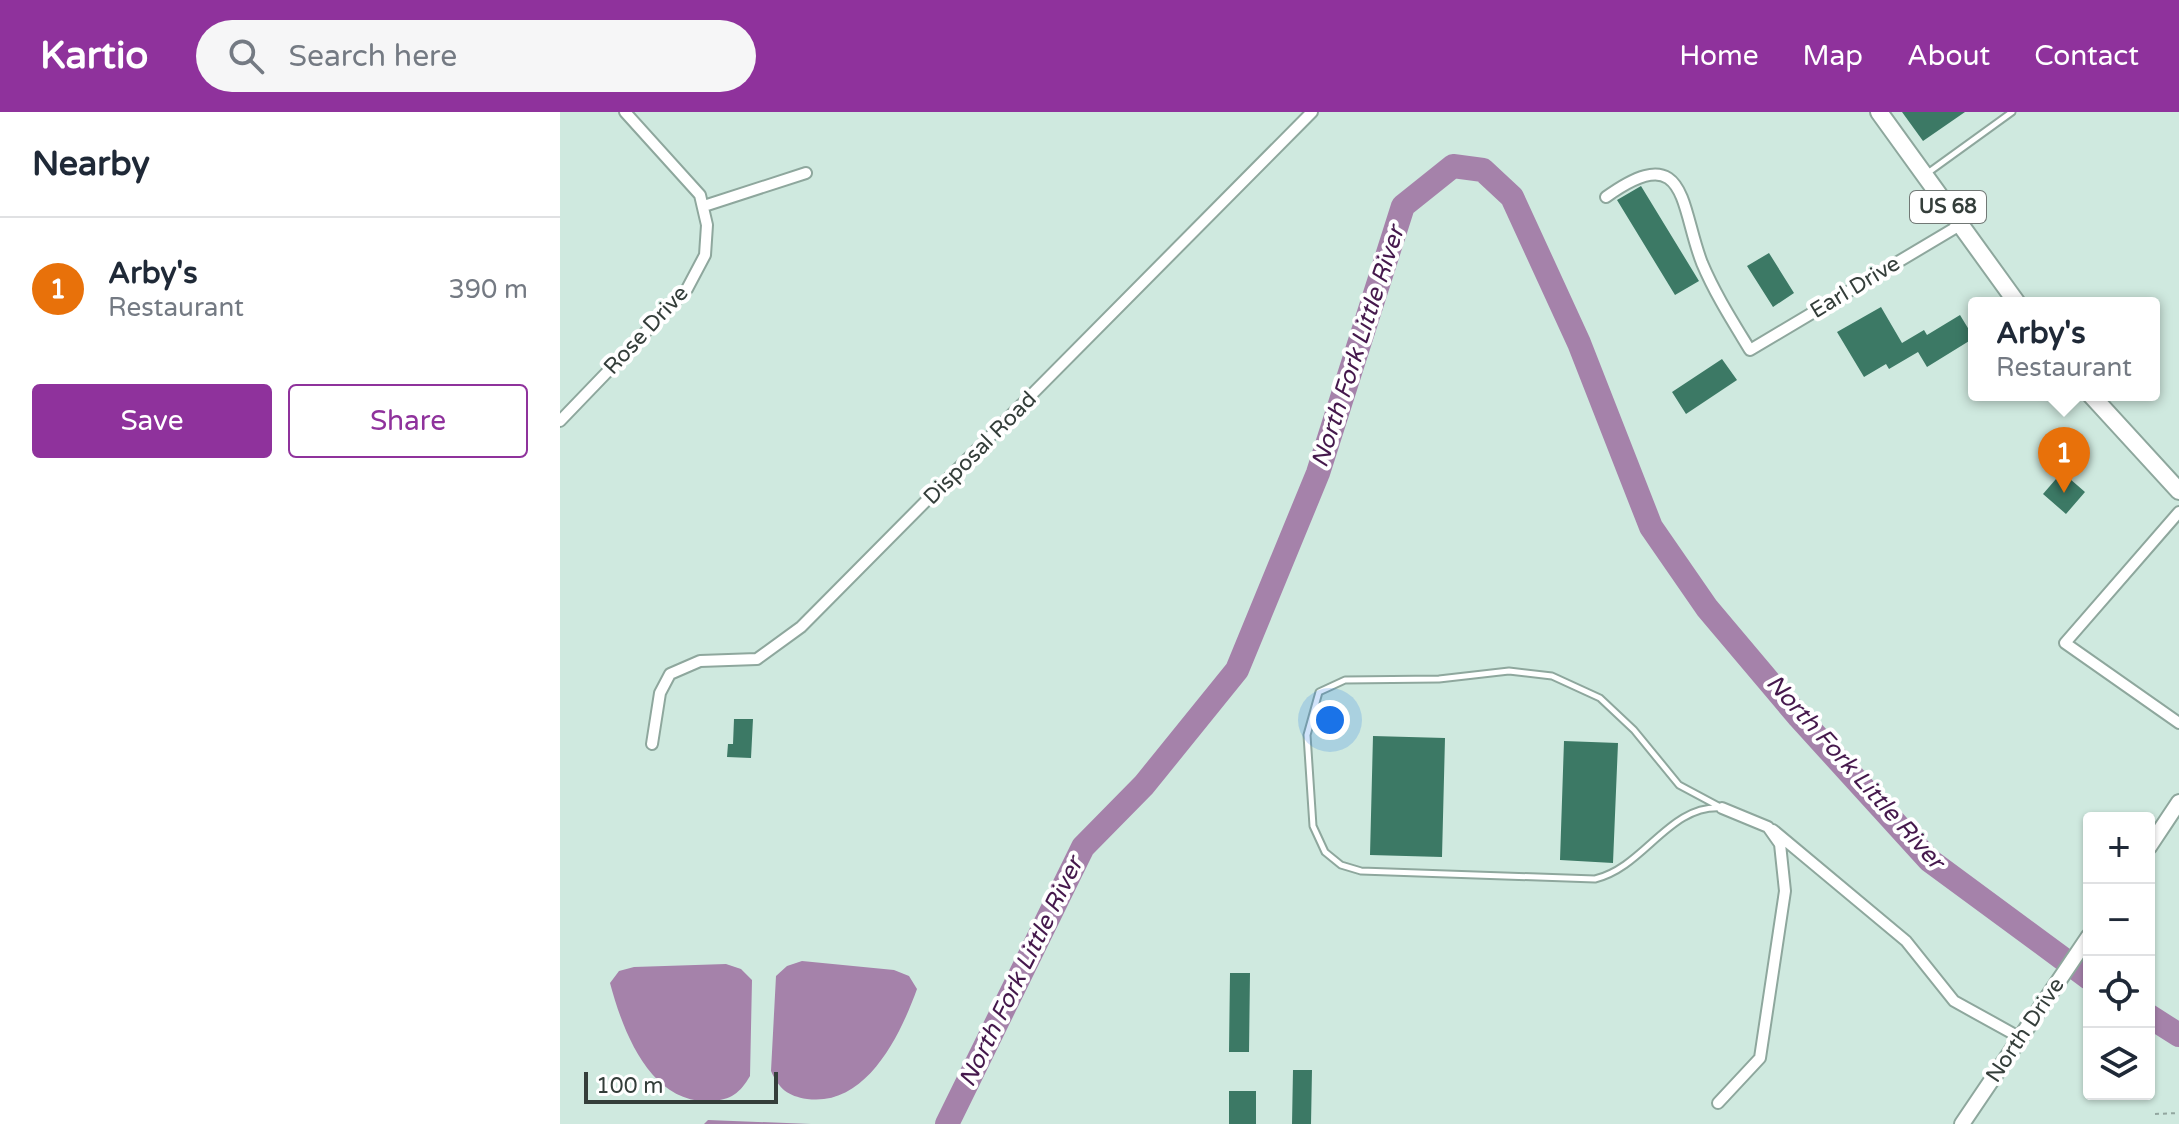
<!DOCTYPE html>
<html lang="en">
<head>
<meta charset="utf-8">
<style>
  :root { --surface:#fff; --page:#f6f6f7; --text:#1f2937; --muted:#747a83; --line:#e0e1e3; --accent:#8f329c }
  body { margin:0; font-family:"Varela Round",sans-serif; background:var(--page); color:var(--text) }
  .controls { position:absolute; right:24px; bottom:24px; display:grid; overflow:hidden; border-radius:8px; box-shadow:0 2px 6px #0004 }
  .controls button { width:72px; height:72px; display:grid; place-items:center; padding:0; border:0; border-bottom:2px solid var(--line); background:var(--surface); color:var(--text); font:40px sans-serif }
  .scale { position:absolute; left:24px; bottom:20px; width:194px; box-sizing:border-box; padding-left:8px; border:4px solid #343e3a; border-top:0; font-size:22px; line-height:28px; white-space:nowrap; color:#343e3a; -webkit-text-stroke:6px #fff; paint-order:stroke }
  .you { position:absolute; left:770px; top:608px; width:28px; height:28px; margin:-20px; border:6px solid #fff; border-radius:50%; background:#1a73e8; box-shadow:0 0 0 12px #1a73e833 }
  .badge { display:grid; place-items:center; width:52px; height:52px; border-radius:50%; background:var(--accent); color:#fff; font-size:26px; font-weight:700 }
  .pin { position:absolute; translate:-50% -66px; filter:drop-shadow(0 2px 4px #0008) }
  .pin::after { content:''; position:absolute; top:42px; width:28px; height:24px; background:inherit; clip-path:polygon(0 0,100% 0,50% 100%) }
  .popup { position:absolute; left:1408px; top:185px; width:192px; height:104px; box-sizing:border-box; display:grid; place-content:center; border-radius:8px; background:var(--surface); filter:drop-shadow(0 2px 6px #0005); font-size:26px; white-space:nowrap; color:var(--muted) }
  .popup b { font-size:30px; color:var(--text) }
  .popup::after { content:''; position:absolute; left:50%; top:100%; margin-left:-16px; border:16px solid transparent; border-top-color:var(--surface) }
  .list { margin:0; padding:0; list-style:none }
  h2 { display:flex; justify-content:space-between; align-items:center; height:104px; margin:0; padding:0 32px; font-size:34px }
  h2 small { font-size:26px; font-weight:400; color:var(--muted) }
  .list li { display:grid; grid-template-columns:52px 1fr auto; gap:24px; align-items:center; box-sizing:border-box; height:144px; padding:0 32px; border-top:2px solid var(--line) }
  .list b { display:block; font-size:30px; white-space:nowrap }
  .list p { margin:0; font-size:26px; white-space:nowrap; color:var(--muted) }
  .list em { font-size:26px; font-style:normal; color:var(--muted) }
  .actions { display:flex; gap:16px; padding:24px 32px }
  .actions a { flex:1; padding:18px 0; border:2px solid var(--accent); border-radius:8px; text-align:center; font-size:28px; color:var(--accent) }
  .actions .main { background:var(--accent); color:#fff }
  .icon { flex:none; width:44px; height:44px; fill:none; stroke:currentColor; stroke-width:2; stroke-linecap:round; stroke-linejoin:round }
  .map { position:relative; flex:none; width:1619px; height:1012px; overflow:hidden }
  header { display:flex; align-items:center; gap:48px; box-sizing:border-box; height:112px; padding:0 40px; background:var(--accent); color:#fff }
  header strong { font-size:38px }
  nav { display:flex; gap:44px; margin-inline-start:auto; font-size:28px }
  .search { width:560px; height:72px; background:var(--page); display:flex; align-items:center; gap:20px; box-sizing:border-box; padding:0 28px; border-radius:44px; color:var(--muted); font-size:30px }
  main { display:flex }
  aside { flex:1; background:var(--surface) }
  .map>svg:first-child { display:block }
</style>
</head>
<body>
<header>
<strong>Kartio</strong>
<div class="search"><svg class="icon" aria-label="search" viewBox="0 0 24 24"><circle cx="10" cy="10" r="6"/><path d="M15 15l6 6"/></svg>Search here</div>
<nav><a>Home</a><a>Map</a><a>About</a><a>Contact</a></nav>
</header>
<main>
<aside>
<h2>Nearby<small></small></h2>
<ul class="list">
<li><span class="badge" style="background:#e8710a">1</span><div><b>Arby's</b><p>Restaurant</p></div><em>390 m</em></li>
</ul>
<div class="actions"><a class="main">Save</a><a>Share</a></div>
</aside>
<div class="map">
<svg width="1619" height="1012" viewBox="0 0 1619 1012">
  <rect width="100%" height="100%" fill="#cfe9df"/>
  <!-- water -->
  <path fill="#a582aa" d="M242,849L334,858L349,864L357,877C340,924 306,995 247,987C228,984 219,977 211,959L216,864L227,854Z
    M166,852L181,857L192,868L190,964C180,981 171,988 151,989C91,993 63,920 50,871L59,859L74,855Z
    M148,1008L251,1012H252H144Z"/>
  <g fill="none" stroke-linecap="round" stroke-linejoin="round">
    <!-- river -->
    <path stroke="#a582aa" stroke-width="24" d="M1589,904L1619,923
      M387,1012L523,735L584,673L677,558L758,361L843,94L893,54L923,58L952,85L1019,231L1091,415L1147,496L1239,605L1369,748L1529,866"/>
  </g>
  <!-- building -->
  <path fill="#3c7965" d="M1342,0H1405L1363,29Z
    M1081,74L1139,169L1115,183L1057,88Z
    M1209,141L1234,181L1213,195L1187,154Z
    M1321,195L1342,231L1364,218L1367,223L1400,203L1414,226L1367,255L1358,240L1329,257L1326,252L1304,265L1277,220Z
    M1162,247L1177,268L1126,302L1112,280Z
    M1502,360L1525,380L1506,402L1483,382Z
    M174,607H193L191,646L167,645L168,632H173Z
    M813,624L885,626L882,745L810,743Z
    M1004,629L1058,631L1053,751L1000,748Z
    M670,861H690L689,940H669Z
    M733,958H752L751,1012H732Z
    M669,979H696V1012H669Z"/>
  <g fill="none" stroke-linecap="round" stroke-linejoin="round">
    <defs>
      <path id="service" d="M1369,60L1452,0
        M949,559L992,564L1040,586L1074,618L1119,673L1162,696C1109,692 1085,755 1035,767L801,759L781,753L765,740L753,714L747,623L759,580L785,568L879,567Z"/>
      <path id="minor" d="M1046,85C1128,26 1120,95 1142,151C1155,182 1173,210 1190,238L1400,113
        M144,94L246,61
        M0,309L127,177L145,143L147,113L140,83L65,0
        M1619,400L1505,531L1619,611
        M92,632L100,581L110,562L140,549L197,547L241,515L752,0
        M1213,718L1346,829L1394,889L1459,925
        M1158,991L1200,946L1225,779L1220,732L1208,715L1162,696"/>
      <path id="secondary" d="M1589,735L1619,690
        M1402,1012L1529,824"/>
      <path id="primary" d="M1319,0L1457,191
        M1531,283L1619,379"/>
    </defs>
    <!-- service casing -->
    <use href="#service" stroke="#8ea79d" stroke-width="9"/>
    <!-- minor casing -->
    <use href="#minor" stroke="#8ea79d" stroke-width="14"/>
    <!-- secondary casing -->
    <use href="#secondary" stroke="#8ea79d" stroke-width="18"/>
    <!-- primary casing -->
    <use href="#primary" stroke="#8ea79d" stroke-width="20"/>
    <!-- path -->
    <path stroke="#92a69f" stroke-width="2" stroke-dasharray="4 4" stroke-linecap="butt" d="M1595,1002L1619,1001"/>
    <!-- service -->
    <use href="#service" stroke="#fff" stroke-width="5"/>
    <!-- minor -->
    <use href="#minor" stroke="#fff" stroke-width="10"/>
    <!-- secondary -->
    <use href="#secondary" stroke="#fff" stroke-width="14"/>
    <!-- primary -->
    <use href="#primary" stroke="#fff" stroke-width="16"/>
  </g>
  <g text-anchor="middle" dominant-baseline="central" stroke-width="8" stroke-linejoin="round" paint-order="stroke">
    <!-- shield labels -->
    <rect fill="#fff" stroke="#717875" stroke-width="2" x="1350" y="79" width="76" height="32" rx="6"/>
    <g font-size="20" font-weight="bold" fill="#343e3a">
      <text x="1388" y="95">US 68</text>
    </g>
    <!-- street labels -->
    <g font-size="22" fill="#343e3a" stroke="#fff">
      <text transform="translate(1295 175) rotate(-31)">Earl Drive</text>
      <text transform="translate(86 218) rotate(-47)">Rose Drive</text>
      <text transform="translate(420 336) rotate(-45)">Disposal Road</text>
      <text transform="translate(1465 918) rotate(-56)">North Drive</text>
    </g>
    <!-- water labels -->
    <g font-size="24" font-style="italic" fill="#45184c" stroke="#fff">
      <text transform="translate(798 235) rotate(-72)">North Fork Little River</text>
      <text transform="translate(1295 660) rotate(48)">North Fork Little River</text>
      <text transform="translate(461 860) rotate(-64)">North Fork Little River</text>
    </g>
  </g>
</svg>
<div class="controls">
<button>+</button>
<button>−</button>
<button><svg class="icon" aria-label="locate" viewBox="0 0 24 24"><circle cx="12" cy="12" r="6"/><path d="M12 2v4M12 18v4M2 12h4M18 12h4"/></svg></button>
<button><svg class="icon" aria-label="layers" viewBox="0 0 24 24"><path d="M12 4l9 5-9 5-9-5zM3 14l9 5 9-5"/></svg></button>
</div>
<div class="scale">100 m</div>
<div class="you"></div>
<div class="pin badge" style="left:1504px;top:381px;background:#e8710a">1</div>
<div class="popup"><b>Arby's</b>Restaurant</div>
</div>
</main>
</body>
</html>
